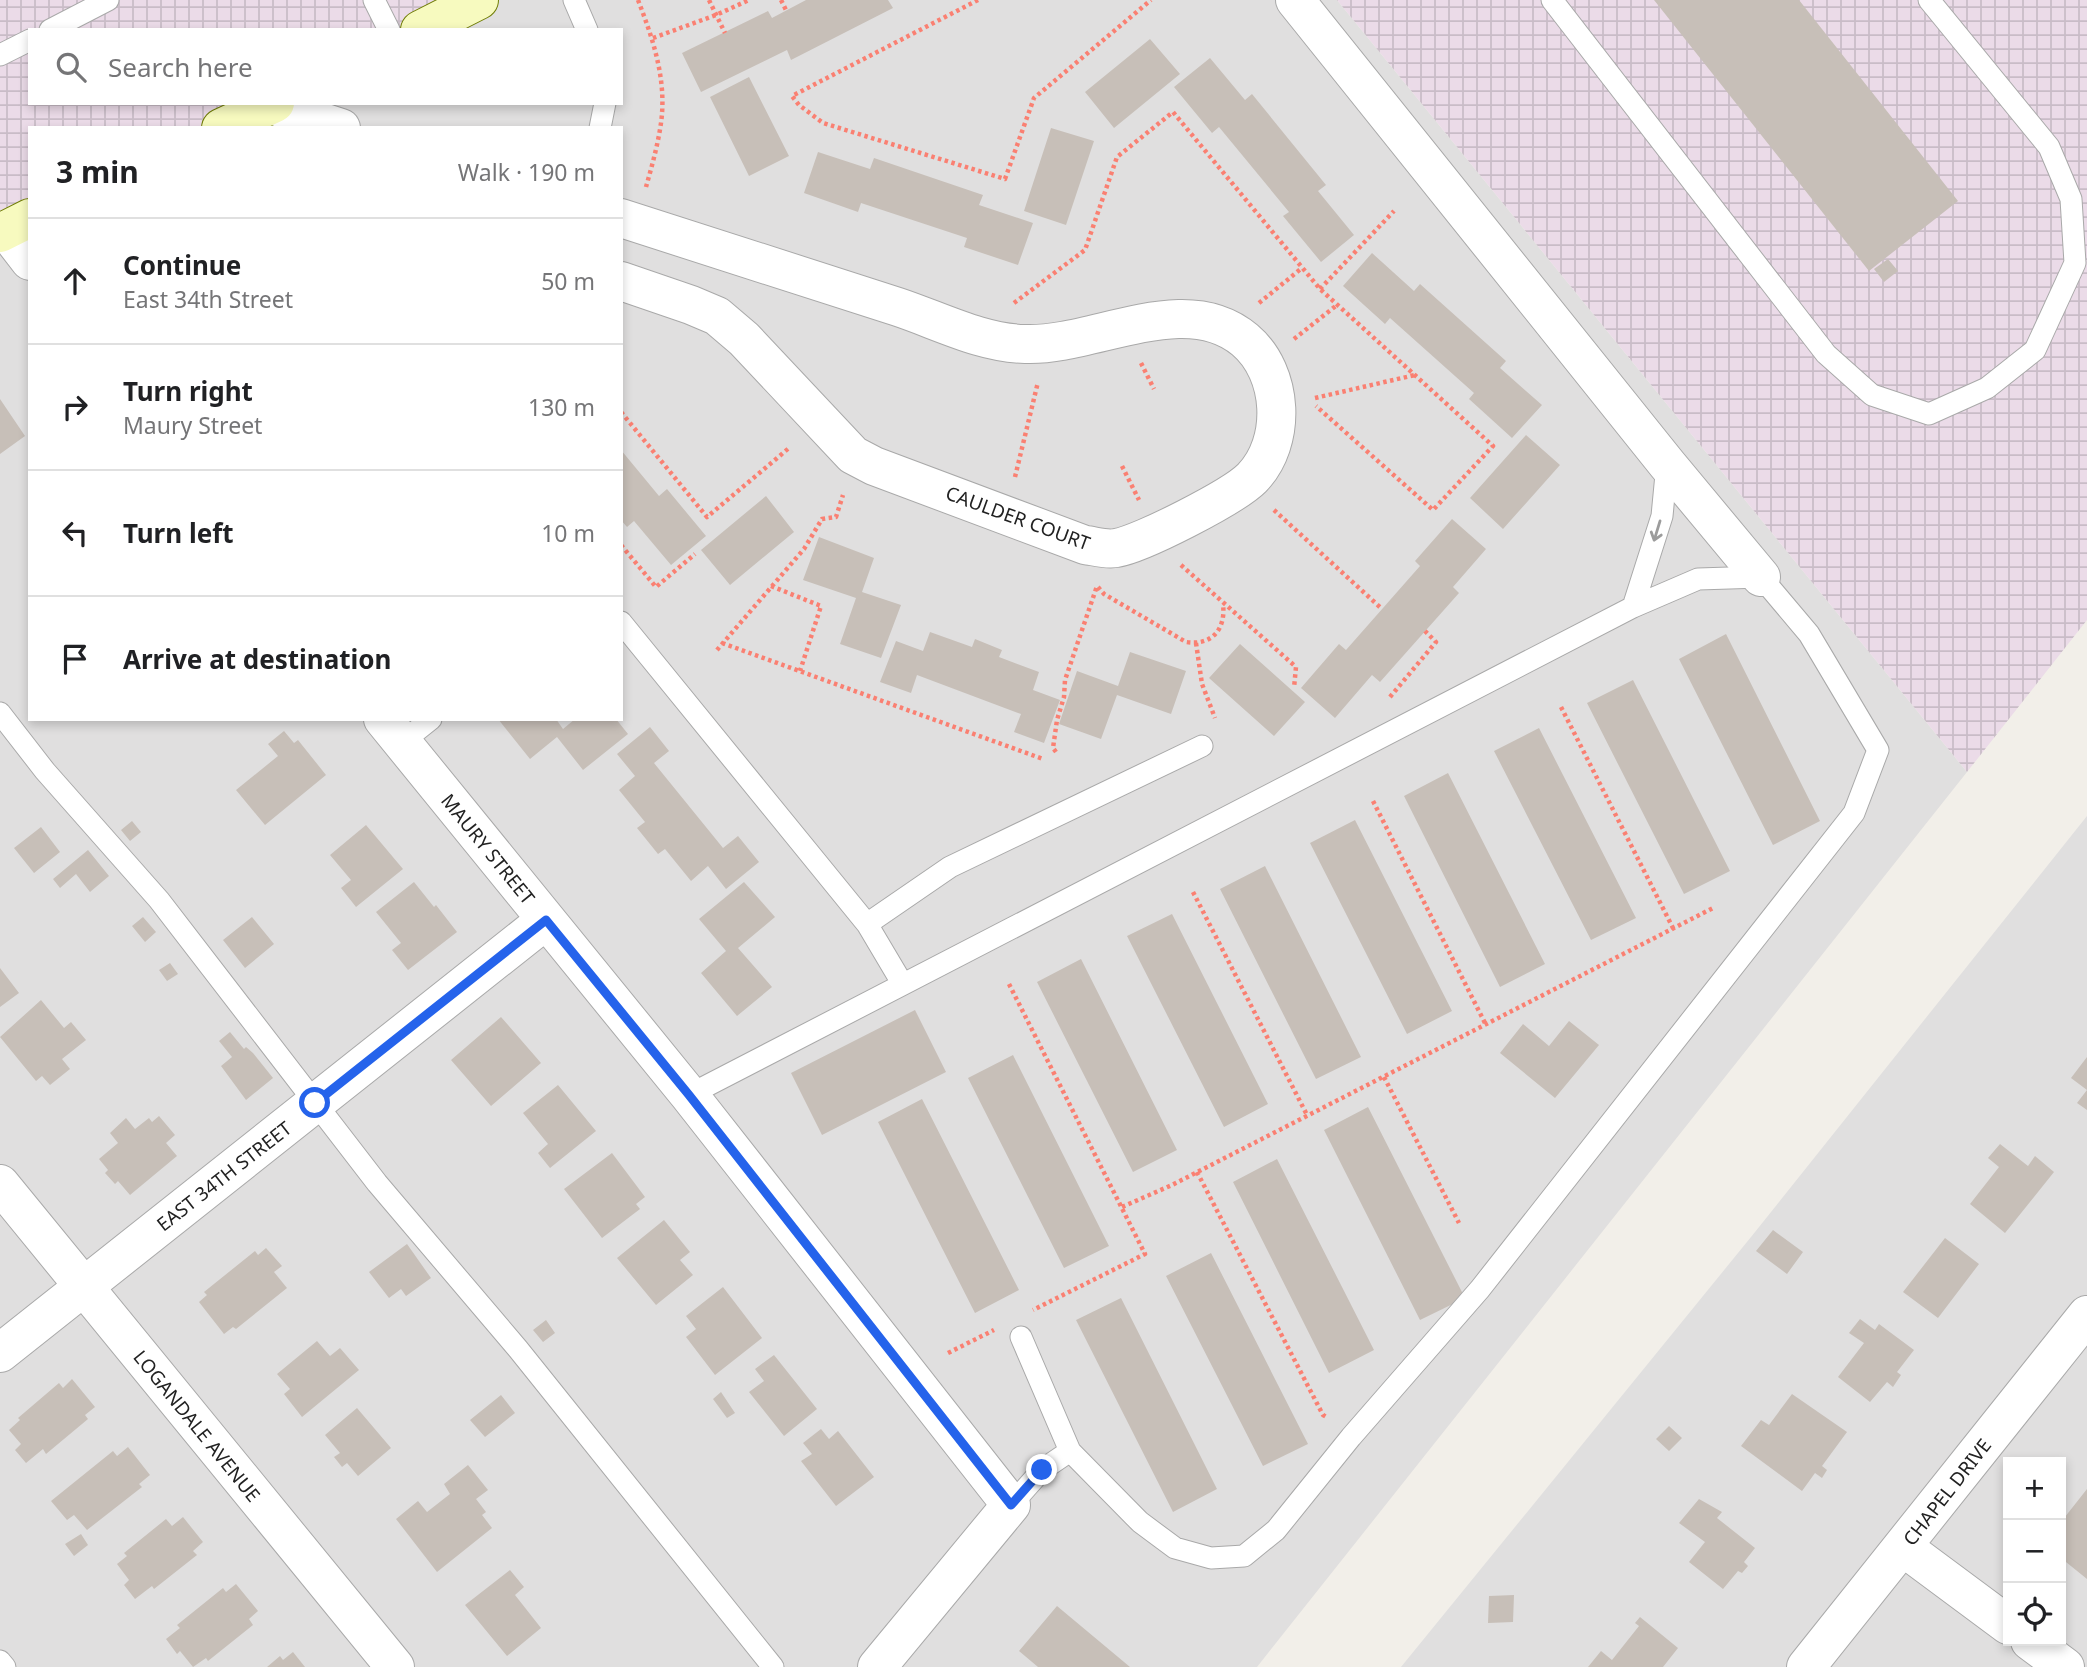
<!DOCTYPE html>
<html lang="en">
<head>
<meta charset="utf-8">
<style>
  :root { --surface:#fff; --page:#f6f6f6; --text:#202124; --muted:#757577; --line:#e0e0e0 }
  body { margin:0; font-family:"Noto Sans",sans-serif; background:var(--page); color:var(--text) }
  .controls { position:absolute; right:21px; bottom:21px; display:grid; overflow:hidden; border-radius:0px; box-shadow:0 4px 10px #0003 }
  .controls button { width:63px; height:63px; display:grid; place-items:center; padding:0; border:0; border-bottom:2px solid var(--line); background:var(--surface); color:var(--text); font:35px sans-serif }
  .stop { position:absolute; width:21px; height:21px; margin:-16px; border:5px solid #2563eb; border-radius:50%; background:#fff }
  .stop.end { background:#2563eb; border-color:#fff; box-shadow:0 2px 7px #0008 }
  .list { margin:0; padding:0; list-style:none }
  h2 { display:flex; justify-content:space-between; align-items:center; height:91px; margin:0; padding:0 28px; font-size:30px }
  h2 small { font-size:23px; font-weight:400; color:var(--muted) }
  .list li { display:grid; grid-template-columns:46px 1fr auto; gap:21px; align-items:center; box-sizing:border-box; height:126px; padding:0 28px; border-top:2px solid var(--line) }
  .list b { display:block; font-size:26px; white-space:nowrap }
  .list p { margin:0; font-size:23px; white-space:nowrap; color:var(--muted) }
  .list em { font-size:23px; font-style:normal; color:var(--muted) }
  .icon { flex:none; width:38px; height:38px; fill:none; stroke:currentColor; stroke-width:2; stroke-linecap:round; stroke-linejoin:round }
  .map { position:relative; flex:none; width:2087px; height:1667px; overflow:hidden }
  .search { position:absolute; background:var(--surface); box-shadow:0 4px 10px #0003; left:28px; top:28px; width:595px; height:77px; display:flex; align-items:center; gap:18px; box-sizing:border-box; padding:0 24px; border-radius:0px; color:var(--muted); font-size:26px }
  .panel { position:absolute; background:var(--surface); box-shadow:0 4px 10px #0003; left:28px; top:126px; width:595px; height:595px; border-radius:0px }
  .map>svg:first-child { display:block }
</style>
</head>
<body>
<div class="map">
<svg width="2087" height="1667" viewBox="0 0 2087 1667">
  <defs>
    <pattern id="industrial-grid" width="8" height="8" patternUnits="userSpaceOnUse" patternTransform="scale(1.75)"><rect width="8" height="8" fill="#ebdbe8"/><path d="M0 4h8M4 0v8" fill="none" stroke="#c9bcc7"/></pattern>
  </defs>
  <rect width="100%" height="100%" fill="#f2efe9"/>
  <!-- residential -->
  <path fill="#e0dfdf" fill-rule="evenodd" d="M483,0H1337L1967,772L1257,1667H0V221L30,227V719H621V128H228L277,103H621V30H423Z
    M2087,816V1667H1401L1751,1237ZM2008,1462H2061V1641H2008Z"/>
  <!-- industrial -->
  <path fill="url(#industrial-grid)" d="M0,0H483L423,30H30V103H277L228,128H30V227L0,221Z
    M1337,0H2087V620L1967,772Z"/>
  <!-- building -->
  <path fill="#c7bfb8" d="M806,0H888L893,8L791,60L787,50L701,92L682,53L768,11L772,18Z
    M1654,0H1799L1958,201L1869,271Z
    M1150,39L1180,74L1114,128L1085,92Z
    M1210,58L1245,100L1252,94L1326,185L1318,191L1354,235L1321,262L1283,216L1289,212L1219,127L1212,133L1174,87Z
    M749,77L789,156L749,176L710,97Z
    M1051,128L1094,141L1066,225L1024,211Z
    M818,152L870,169L874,158L983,195L979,205L1033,223L1018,265L964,247L967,238L861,203L858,212L804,193Z
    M1372,253L1414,291L1420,284L1506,361L1500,368L1542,405L1512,438L1469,399L1474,393L1390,318L1385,324L1343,286Z
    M1888,259L1898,271L1884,282L1874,269Z
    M0,399L25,436L0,454Z
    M1526,435L1560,465L1503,529L1470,498Z
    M621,450L659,496L667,489L706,536L671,565L634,521L627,527L621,520Z
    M766,496L794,532L730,585L701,550Z
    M1452,519L1486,549L1453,587L1459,593L1380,682L1372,675L1335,718L1301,688L1339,644L1346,650L1420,566L1415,561Z
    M819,537L874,558L862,592L901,605L881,658L840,644L856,598L803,580Z
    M930,632L972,647L975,639L1002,650L999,657L1039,672L1033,690L1060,700L1044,743L1014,732L1021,714L917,675L911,693L880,682L896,641L923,651Z
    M1726,634L1820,821L1773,845L1679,659Z
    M1240,644L1305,702L1274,736L1209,678Z
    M1130,652L1186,671L1171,714L1117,695L1101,739L1059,724L1077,671L1118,686Z
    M1633,680L1730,871L1684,894L1587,703Z
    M498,719H556L563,729L575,719H616L628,734L583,770L557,737L530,759Z
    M650,727L669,751L654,763L723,848L738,836L759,862L726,889L708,866L691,881L665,849L658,854L637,828L645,822L619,790L635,776L617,754Z
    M1539,728L1636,918L1591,940L1494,751Z
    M284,731L294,743L298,740L326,775L265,825L236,790L278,756L268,744Z
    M1448,773L1545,964L1500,987L1404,796Z
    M1355,820L1452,1011L1407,1034L1310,843Z
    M132,821L141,832L130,841L121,830Z
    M366,825L403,869L356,907L341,888L351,880L330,855Z
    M41,827L60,852L34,873L14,848Z
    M88,850L109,876L90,892L76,874L60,888L53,879Z
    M1265,866L1361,1057L1316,1079L1220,889Z
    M414,882L434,907L436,905L457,932L408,970L392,950L401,943L376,912Z
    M744,882L775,917L738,948L772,987L737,1016L701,973L726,951L699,919Z
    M1172,914L1268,1104L1224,1127L1127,936Z
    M143,917L156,932L145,942L132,926Z
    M252,917L274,944L245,968L223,940Z
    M1081,959L1177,1150L1133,1172L1037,982Z
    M170,963L178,974L167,981L159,970Z
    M0,968L19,993L0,1007Z
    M41,1000L64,1028L71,1022L86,1040L62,1059L70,1069L50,1085L42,1076L36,1081L0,1037Z
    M915,1010L946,1072L822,1135L791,1073Z
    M501,1017L541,1063L491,1106L451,1060Z
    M1569,1021L1599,1045L1555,1098L1500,1053L1523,1024L1549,1046Z
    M230,1032L244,1049L246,1047L253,1053L273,1078L246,1100L221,1066L232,1057L219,1041Z
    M1013,1055L1109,1246L1064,1268L968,1078Z
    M2087,1057V1110L2077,1103L2087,1090L2071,1078Z
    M558,1085L596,1131L550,1168L538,1153L548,1144L523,1113Z
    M922,1099L1019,1290L975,1313L878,1122Z
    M1368,1107L1465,1298L1420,1320L1324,1130Z
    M159,1116L175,1135L166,1143L177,1156L130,1195L118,1181L115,1184L105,1173L108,1170L99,1159L118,1143L110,1133L126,1118L135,1129L149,1118L152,1122Z
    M2000,1144L2028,1166L2035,1156L2054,1172L2005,1233L1970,1204L1999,1167L1988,1158Z
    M612,1153L645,1197L636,1204L640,1209L602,1238L564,1189Z
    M1277,1159L1374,1350L1329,1373L1233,1182Z
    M664,1220L690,1252L680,1260L693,1275L656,1305L617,1258Z
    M1773,1230L1803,1252L1787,1274L1756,1251Z
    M1945,1238L1979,1264L1938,1318L1903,1292Z
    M407,1244L431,1278L406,1296L401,1289L389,1298L369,1272Z
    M266,1248L282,1266L274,1272L287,1288L236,1329L233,1327L224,1334L199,1302L207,1295L204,1292L255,1251L258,1255Z
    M1211,1253L1308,1444L1263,1466L1166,1276Z
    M723,1287L762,1338L715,1375L686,1337L696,1329L686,1316Z
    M1121,1298L1217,1489L1173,1512L1076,1320Z
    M1860,1319L1875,1330L1879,1324L1914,1350L1897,1372L1901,1375L1893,1387L1887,1382L1870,1402L1838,1377L1864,1343L1849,1333Z
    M546,1320L555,1333L543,1342L533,1330Z
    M317,1341L330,1356L340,1348L359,1370L302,1417L284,1394L290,1389L277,1374Z
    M774,1355L817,1409L784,1436L749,1392L764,1381L755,1369Z
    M72,1379L95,1407L85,1415L88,1419L46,1454L43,1449L26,1463L15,1450L21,1444L9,1430L20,1420L18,1418L59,1383L63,1388Z
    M721,1392L735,1413L727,1418L713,1399Z
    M1792,1394L1847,1432L1822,1466L1827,1470L1822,1478L1815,1473L1802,1491L1741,1446L1761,1420L1769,1425Z
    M501,1395L515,1413L485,1437L470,1420Z
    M357,1408L391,1448L358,1476L347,1463L342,1467L334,1457L340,1453L325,1435Z
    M1669,1426L1682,1438L1669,1451L1656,1439Z
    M821,1429L829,1439L838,1431L874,1477L836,1506L801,1461L812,1454L803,1443Z
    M128,1447L150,1475L139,1484L142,1487L87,1530L74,1515L67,1520L51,1501L113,1451L117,1456Z
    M468,1465L488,1490L476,1499L486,1512L482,1515L492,1528L437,1572L396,1519L418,1501L427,1512L450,1494L444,1484Z
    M2087,1489V1579L2061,1558V1522Z
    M1699,1499L1722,1512L1717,1518L1755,1548L1744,1562L1748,1566L1742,1573L1738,1571L1723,1589L1689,1562L1705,1542L1679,1523Z
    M183,1517L203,1542L193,1551L197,1555L154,1589L152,1586L135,1599L124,1585L129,1580L117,1564L127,1556L124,1553L166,1519L172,1526Z
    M81,1534L88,1545L74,1556L65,1544Z
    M510,1570L524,1587L515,1595L541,1628L507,1656L465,1605Z
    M236,1584L258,1611L249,1619L253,1625L208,1661L206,1658L193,1667L180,1651L177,1654L166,1639L180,1628L177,1625L223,1588L226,1592Z
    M1514,1595L1513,1622L1488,1623L1489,1596Z
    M1057,1606L1130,1667H1038L1019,1651Z
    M1640,1617L1678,1648L1663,1667H1588L1601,1651L1612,1660L1639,1626L1635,1623Z
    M293,1652L305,1667H267L280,1656L283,1660Z"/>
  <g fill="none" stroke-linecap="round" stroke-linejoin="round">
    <defs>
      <path id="lane" d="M374,0L389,30
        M574,0L587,30
        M1552,0L1826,354L1872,395L1929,414L1987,388L2035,350L2075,263L2071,199L2049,147L1929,0
        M50,30L108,0
        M0,55L30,40
        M600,128L605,103
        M621,622L867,924L902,983
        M0,713L45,771L159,900L377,1183L518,1349L773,1667
        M401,743L431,719
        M867,924L950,867L1202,746
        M689,1095L1633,607
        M1021,1337L1070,1451
        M1011,1505L1042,1470L1070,1451L1140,1522L1175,1548L1211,1558L1244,1556L1276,1530L1351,1437L1480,1289L1854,813L1878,750L1809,634L1761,577L1698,579L1633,607L1662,516L1667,464
        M0,1661L5,1667"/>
      <path id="street" d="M1295,0L1667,464L1761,577
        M271,105L341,128
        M621,218C714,248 806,278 898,307C940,321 981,343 1025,344C1093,347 1185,289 1245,340C1284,373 1287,442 1252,478C1233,497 1141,544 1116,548C1106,550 1094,546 1085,545L874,466L853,455L744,339L717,316L691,305L621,281
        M6,230L30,261
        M383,719L689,1095L1011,1505L877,1667
        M0,1184L395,1667
        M0,1353L546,920
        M1903,1547L2008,1625
        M2030,1641L2065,1667
        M1806,1667L2087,1315"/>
      <path id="secondary" d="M420,30L479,0
        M221,128L275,103
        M0,233L30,218"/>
    </defs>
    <!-- lane casing -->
    <use href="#lane" stroke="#a9a9a9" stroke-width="23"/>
    <!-- street casing -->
    <use href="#street" stroke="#a9a9a9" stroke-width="40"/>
    <!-- secondary casing -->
    <use href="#secondary" stroke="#707d05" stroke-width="40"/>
    <!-- path -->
    <path stroke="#fa8072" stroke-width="4.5" stroke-dasharray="3.5 3.5" stroke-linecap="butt" d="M638,0C653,39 667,80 661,123C658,144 652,166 646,187
      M709,0L725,33
      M781,0L786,10
      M978,0L792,96L799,105L823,123L1005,179L1034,98L1151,0
      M653,38L716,15L749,0
      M1320,289L1394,211
      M1014,303L1085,250L1117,157L1173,112L1320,289L1493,446L1433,510L1316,406
      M1259,303L1302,268
      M1294,339L1337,305
      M1141,363L1154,389
      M1315,398L1415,375
      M621,412L707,517L789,448
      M1122,466L1139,500
      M1015,477L1038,382
      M1274,510L1382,609
      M621,545L656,587L695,554
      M1181,565L1296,667L1294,688
      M771,586L821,606L800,671
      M1098,587L1104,594L1186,642C1212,646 1226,629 1223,604
      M722,643L1043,759
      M1196,643L1202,684L1215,718
      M717,650L804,549L822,519L836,517L843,495
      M1390,697L1436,642L1425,631
      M1561,707L1674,930
      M1056,752L1053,748L1057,720L1064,697L1065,680L1097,586
      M1373,801L1486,1025
      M1193,892L1307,1115
      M1009,984L1145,1254L1033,1310
      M1384,1077L1459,1223
      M1197,1172L1323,1415L1328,1418
      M1122,1207L1172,1185L1713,908
      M948,1353L994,1330"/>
    <!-- lane -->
    <use href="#lane" stroke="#fff" stroke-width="21"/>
    <!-- street -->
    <use href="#street" stroke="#fff" stroke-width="38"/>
    <!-- secondary -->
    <use href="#secondary" stroke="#f7fabf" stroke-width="38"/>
  </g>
  <!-- one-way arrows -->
  <defs><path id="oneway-shaft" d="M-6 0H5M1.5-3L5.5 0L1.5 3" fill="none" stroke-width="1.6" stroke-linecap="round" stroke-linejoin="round" transform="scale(1.75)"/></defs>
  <use stroke="#9c9c9c" href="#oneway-shaft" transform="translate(1657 531) rotate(107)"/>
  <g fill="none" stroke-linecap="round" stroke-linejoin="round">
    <!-- route -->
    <path stroke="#2563eb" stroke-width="9" d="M315,1103L546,920L689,1095L1011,1505L1042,1470"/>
  </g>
  <g text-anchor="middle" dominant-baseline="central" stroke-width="5" stroke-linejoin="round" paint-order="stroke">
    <!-- street labels -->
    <g font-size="19" fill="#222" stroke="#fff">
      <text transform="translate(1018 518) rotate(20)">CAULDER COURT</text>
      <text transform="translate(488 849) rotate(51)">MAURY STREET</text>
      <text transform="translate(224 1176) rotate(-38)">EAST 34TH STREET</text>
      <text transform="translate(197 1426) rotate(51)">LOGANDALE AVENUE</text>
      <text transform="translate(1947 1492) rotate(-52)">CHAPEL DRIVE</text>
    </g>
  </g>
</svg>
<div class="controls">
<button>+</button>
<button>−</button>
<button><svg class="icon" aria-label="locate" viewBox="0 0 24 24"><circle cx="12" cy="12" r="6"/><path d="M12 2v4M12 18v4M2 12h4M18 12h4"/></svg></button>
</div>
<div class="stop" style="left:315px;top:1103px"></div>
<div class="stop end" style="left:1042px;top:1470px"></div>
<div class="search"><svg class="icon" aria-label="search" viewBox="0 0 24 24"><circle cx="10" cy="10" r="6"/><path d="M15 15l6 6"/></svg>Search here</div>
<section class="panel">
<h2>3 min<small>Walk · 190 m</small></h2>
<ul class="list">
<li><svg class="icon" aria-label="ahead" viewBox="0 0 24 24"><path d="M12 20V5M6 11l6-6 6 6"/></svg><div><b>Continue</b><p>East 34th Street</p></div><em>50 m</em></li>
<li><svg class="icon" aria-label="right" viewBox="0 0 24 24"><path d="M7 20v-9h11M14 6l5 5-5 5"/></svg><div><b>Turn right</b><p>Maury Street</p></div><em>130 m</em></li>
<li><svg class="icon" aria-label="left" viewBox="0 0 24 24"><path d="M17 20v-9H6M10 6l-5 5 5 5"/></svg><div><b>Turn left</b></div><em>10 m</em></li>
<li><svg class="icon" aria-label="arrive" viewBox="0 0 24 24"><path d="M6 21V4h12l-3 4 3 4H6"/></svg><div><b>Arrive at destination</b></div></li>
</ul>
</section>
</div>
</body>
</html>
